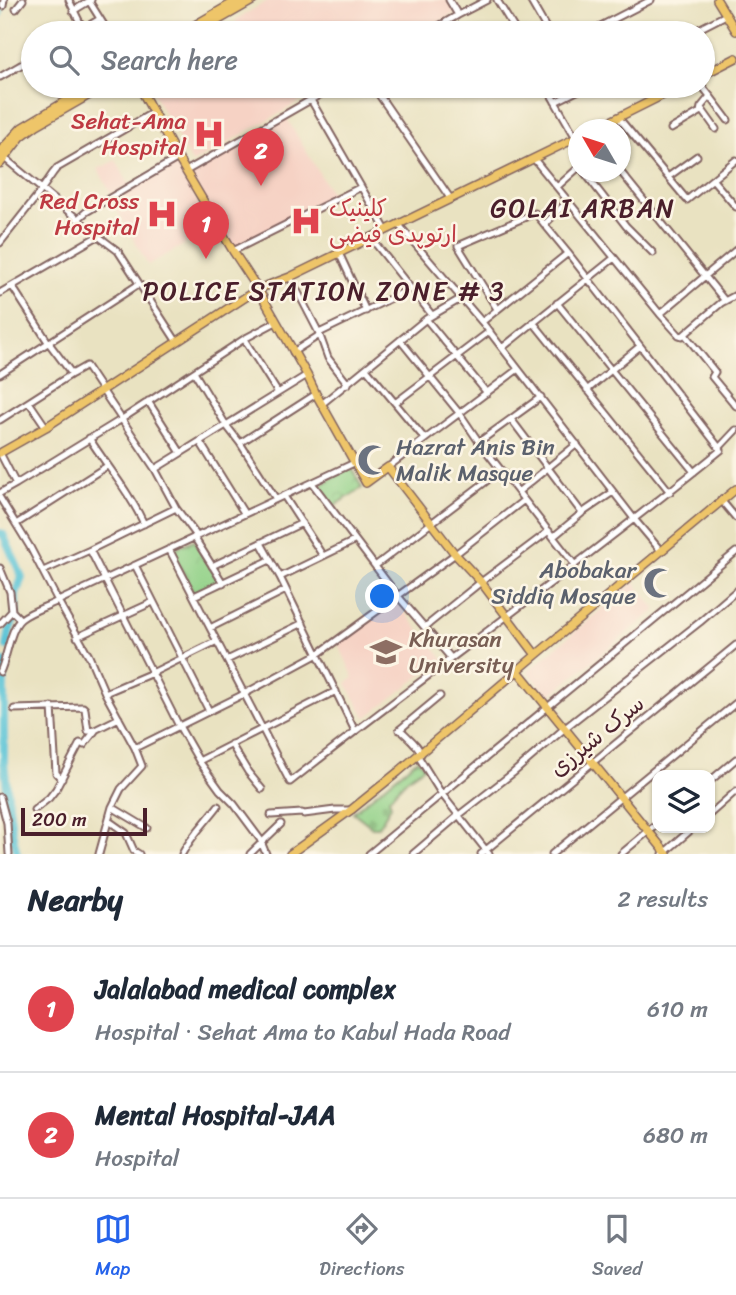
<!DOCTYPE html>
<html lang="en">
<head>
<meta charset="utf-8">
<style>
  :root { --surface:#fff; --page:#f2f2f3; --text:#1f2937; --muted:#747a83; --line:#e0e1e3; --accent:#2563eb }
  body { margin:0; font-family:Sriracha,"Playpen Sans Arabic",sans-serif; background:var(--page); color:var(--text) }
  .controls { position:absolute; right:21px; bottom:21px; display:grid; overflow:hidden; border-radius:14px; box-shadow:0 2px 5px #0004 }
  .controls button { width:63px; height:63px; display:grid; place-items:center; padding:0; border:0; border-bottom:2px solid var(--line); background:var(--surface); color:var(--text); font:35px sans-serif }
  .compass { position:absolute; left:568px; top:119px; width:63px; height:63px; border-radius:50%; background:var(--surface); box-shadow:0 2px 5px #0004; rotate:309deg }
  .scale { position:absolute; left:21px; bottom:18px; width:126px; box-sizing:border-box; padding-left:7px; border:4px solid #4a1f2b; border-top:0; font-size:19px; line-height:24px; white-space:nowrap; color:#4a1f2b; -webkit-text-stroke:5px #fcf5e5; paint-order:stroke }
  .you { position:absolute; left:383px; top:597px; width:24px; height:24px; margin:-18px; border:5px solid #fff; border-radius:50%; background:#1a73e8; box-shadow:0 0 0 10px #1a73e833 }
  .badge { display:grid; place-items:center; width:46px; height:46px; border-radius:50%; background:var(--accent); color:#fff; font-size:23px; font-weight:700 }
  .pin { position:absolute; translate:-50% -58px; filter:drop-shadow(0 2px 4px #0008) }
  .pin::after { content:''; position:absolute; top:37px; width:24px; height:21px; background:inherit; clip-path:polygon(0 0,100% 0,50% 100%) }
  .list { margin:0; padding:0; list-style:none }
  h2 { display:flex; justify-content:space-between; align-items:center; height:91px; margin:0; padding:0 28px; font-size:30px }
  h2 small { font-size:23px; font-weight:400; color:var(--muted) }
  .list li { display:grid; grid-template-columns:46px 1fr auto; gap:21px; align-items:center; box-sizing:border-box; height:126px; padding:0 28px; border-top:2px solid var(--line) }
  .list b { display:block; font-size:26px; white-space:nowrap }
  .list p { margin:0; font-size:23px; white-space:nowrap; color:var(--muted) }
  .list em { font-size:23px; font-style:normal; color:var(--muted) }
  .icon { flex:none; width:38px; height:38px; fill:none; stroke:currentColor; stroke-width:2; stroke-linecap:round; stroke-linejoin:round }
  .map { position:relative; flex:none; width:736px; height:854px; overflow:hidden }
  .search { position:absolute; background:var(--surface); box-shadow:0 2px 5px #0004; left:21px; right:21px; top:21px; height:77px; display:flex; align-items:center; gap:18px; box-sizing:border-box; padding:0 24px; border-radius:38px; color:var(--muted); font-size:26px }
  .sheet { height:343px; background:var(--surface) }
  nav { display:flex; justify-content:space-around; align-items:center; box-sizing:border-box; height:98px; border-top:2px solid var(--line); background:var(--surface); font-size:19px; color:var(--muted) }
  nav a { display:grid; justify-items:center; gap:4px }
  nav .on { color:var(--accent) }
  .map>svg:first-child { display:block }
</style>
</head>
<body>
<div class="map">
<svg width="736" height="854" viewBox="0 0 736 854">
  <defs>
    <pattern id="cemetery-stones" width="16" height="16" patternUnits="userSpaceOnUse" patternTransform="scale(1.75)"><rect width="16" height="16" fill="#93d289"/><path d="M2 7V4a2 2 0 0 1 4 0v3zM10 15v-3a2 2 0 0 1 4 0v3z" fill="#80b476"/></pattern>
    <pattern id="park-crowns" width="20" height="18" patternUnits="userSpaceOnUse" patternTransform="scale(1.75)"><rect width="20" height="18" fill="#93d289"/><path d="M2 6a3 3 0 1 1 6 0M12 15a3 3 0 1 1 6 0" fill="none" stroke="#80b476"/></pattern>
  </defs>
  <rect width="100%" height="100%" fill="#fcf5e5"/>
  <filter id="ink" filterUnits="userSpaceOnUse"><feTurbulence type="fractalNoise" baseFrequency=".0143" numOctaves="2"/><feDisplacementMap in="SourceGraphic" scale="14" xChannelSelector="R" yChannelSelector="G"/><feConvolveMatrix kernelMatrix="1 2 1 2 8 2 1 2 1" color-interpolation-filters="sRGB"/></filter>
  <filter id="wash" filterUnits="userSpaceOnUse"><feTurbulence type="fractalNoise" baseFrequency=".00686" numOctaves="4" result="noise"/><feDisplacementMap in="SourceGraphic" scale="28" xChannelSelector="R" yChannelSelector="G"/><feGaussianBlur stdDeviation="1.57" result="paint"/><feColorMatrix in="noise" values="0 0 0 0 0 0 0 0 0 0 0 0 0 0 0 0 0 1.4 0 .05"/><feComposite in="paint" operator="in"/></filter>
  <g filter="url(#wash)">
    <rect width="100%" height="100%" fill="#e9e2c1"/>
    <!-- built -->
    <path fill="#f6d2c4" d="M269,0H447L455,13L419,33H243L235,20Z
      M149,86H269L273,91L271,86H328L192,163Z
      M286,117L334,198L233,251L189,173Z
      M116,160L129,185L111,194L98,169Z
      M175,164L214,228L148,265L112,201Z
      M634,582L656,610L549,696L528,671Z
      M396,601L423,635L422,639L426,637L444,660L430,671L428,670L366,718L346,683L354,678L338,643Z"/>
    <!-- cemetery -->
    <path fill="url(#cemetery-stones)" stroke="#6e785a" stroke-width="2" d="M418,759L424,767L408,778L389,798L391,806L378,827H372L353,812Z"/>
    <!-- park -->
    <path fill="url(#park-crowns)" stroke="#6e785a" stroke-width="2" d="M351,466L362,488L333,507L318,487Z
      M194,540L220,580L194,594L171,550Z"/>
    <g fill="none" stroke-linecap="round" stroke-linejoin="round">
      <!-- stream -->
      <path stroke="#5bc4d7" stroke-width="2" d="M0,20L4,8"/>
      <!-- river -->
      <path stroke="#5bc4d7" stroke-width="8" d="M0,533L3,534L22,577L16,595V615L10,629L7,646
        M4,662V763L12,831L17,854"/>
    </g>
  </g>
  <g filter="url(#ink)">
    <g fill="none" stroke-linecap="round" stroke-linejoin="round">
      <defs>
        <path id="minor" d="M69,0L83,29
          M449,0L458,15
          M497,0L517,33
          M530,0L549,33
          M89,1L109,33
          M3,6L4,0
          M16,9L23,0
          M73,11L91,0
          M76,33L100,19
          M427,33L458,15L487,0
          M587,33L651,0
          M691,33L726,15
          M0,77L33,58
          M373,86L450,198
          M546,86L576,138
          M710,96L728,120
          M311,100L386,230
          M555,102L587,86
          M701,108L716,129
          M618,117L687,200L736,160
          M671,129L700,112L701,107L710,96L702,86
          M0,156L8,161L98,236L118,251L177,342
          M534,159L660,314L679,335L682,336L685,334L687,337L715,372L712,377L736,406
          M186,171L335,86
          M620,171L725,301
          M584,172L626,226L653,253
          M668,177L697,156
          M713,180L736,207
          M557,187L578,168
          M78,219L86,212L178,158
          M398,224L482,322L635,520L661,551
          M544,225L568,201
          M371,238L432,315
          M0,243L37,196L53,173L57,168L154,112
          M233,251L361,187
          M339,253L366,311
          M290,277L319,333L328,358L348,384
          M12,286L48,342L72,374
          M0,293L98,236
          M557,303L694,472
          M660,314L736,250
          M426,319L487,393
          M482,322L568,253
          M533,322L670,492
          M685,334L721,303L736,295
          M244,339L278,393
          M400,340L460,414L479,442L575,565
          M502,348L614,258
          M293,352L318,336L319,333L410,289
          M366,368L425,439
          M194,372L226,425L240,443L276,499
          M0,374L139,284
          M587,390L639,347
          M148,401L181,453
          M29,402L46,427
          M323,403L426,319L462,298
          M395,403L490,331
          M511,419L582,513
          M0,420L72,374L86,366L155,469L176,508L197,536
          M89,438C107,466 130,493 144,524
          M200,442L244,513
          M479,442L541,397
          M240,443L316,394
          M719,448L736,430
          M0,453L16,484L0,493
          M354,463L58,601L89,656L105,693L135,748L244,694L318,654L458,552L524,500
          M388,467L518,369
          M155,469L307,375
          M312,483L397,595L451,658
          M16,484L122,419L244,339L276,322
          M518,492L577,444
          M284,496L323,556
          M0,498L30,547L58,601C46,607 31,611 21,619C10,628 7,658 0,672
          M721,500L736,518
          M16,524L107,466
          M194,537L223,583
          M553,537L582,513L613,492
          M261,543L280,577L355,731
          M169,549L290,782C432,670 580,565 721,450L568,253L535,213L458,246L497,309
          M90,550L179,726L199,761L220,790L234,804L260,839L266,854
          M135,565L209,711
          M212,566L302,523
          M375,566L501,470
          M0,568L10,592L12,611L20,619
          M43,571L90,550L176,508
          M280,577L354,541
          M194,596L270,560
          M0,624L12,611
          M425,627L481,582L549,531
          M210,628L286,590
          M77,637L153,602
          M227,660L303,623
          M105,693L152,673L217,641
          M52,707L56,773L62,779
          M14,709L83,707L85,709L88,731L95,730L119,718
          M400,729C406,736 419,745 421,754
          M399,730L440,696
          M231,744L248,772L262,789
          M418,756L441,793L489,854
          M199,761L336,691
          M710,781L736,759
          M0,797L7,823L9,854
          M112,807L147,828
          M34,810L49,798L56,789L80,743L84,745L95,731
          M710,814L736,791
          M271,815L302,813L304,814L335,810H351
          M109,821L126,833L134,851L139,854
          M99,854L112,807L121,789L142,766L135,748
          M182,854C191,836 206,822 218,806
          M250,854L281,824
          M369,854L736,552
          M413,854L459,815L513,773L565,728L700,622L736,591
          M481,854L736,645
          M552,854L736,703
          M621,854L657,824
          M663,854L693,828"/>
        <path id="major" d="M717,0L736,31
          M703,75L736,58
          M139,86L178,158L233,251L258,289L307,375L316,394L366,483L388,467L455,554L481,582L536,655
          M593,130L681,86
          M0,453L46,427L258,289L290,277L578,137
          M518,671L667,854
          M290,854L351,810L398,772L536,655L736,489"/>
        <path id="highway" d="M182,33L239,0
          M195,33L253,0
          M0,152L22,128L92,86
          M0,163L21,136L36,125L104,86"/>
      </defs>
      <!-- minor casing -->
      <use href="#minor" stroke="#826360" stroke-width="9"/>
      <!-- major casing -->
      <use href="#major" stroke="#826360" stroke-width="10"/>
      <!-- highway casing -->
      <use href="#highway" stroke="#826360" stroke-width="11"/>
      <!-- minor -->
      <use href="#minor" stroke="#fff" stroke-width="5"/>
      <!-- major -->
      <use href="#major" stroke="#eec569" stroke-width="7"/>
      <!-- highway -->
      <use href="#highway" stroke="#eec569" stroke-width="8"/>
    </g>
  </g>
  <!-- icons -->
  <defs>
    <symbol id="hospital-bare" viewBox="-9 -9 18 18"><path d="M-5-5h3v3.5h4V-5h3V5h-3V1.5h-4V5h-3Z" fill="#e0444e" stroke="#fcf5e5" stroke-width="2.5" paint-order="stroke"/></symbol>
    <symbol id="mosque-bare" viewBox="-9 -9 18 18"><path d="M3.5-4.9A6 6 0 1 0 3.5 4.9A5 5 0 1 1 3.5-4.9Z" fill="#6b7280" stroke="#fcf5e5" stroke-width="2.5" paint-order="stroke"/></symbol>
    <symbol id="university-bare" viewBox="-9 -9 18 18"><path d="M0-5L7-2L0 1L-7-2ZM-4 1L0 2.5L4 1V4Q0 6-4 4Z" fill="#8d6e63" stroke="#fcf5e5" stroke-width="2.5" paint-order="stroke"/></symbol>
  </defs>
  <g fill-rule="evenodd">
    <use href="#hospital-bare" x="187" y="112" width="44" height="44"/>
    <use href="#hospital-bare" x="140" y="192" width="44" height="44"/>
    <use href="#hospital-bare" x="284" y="199" width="44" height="44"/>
    <use href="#mosque-bare" x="351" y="438" width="44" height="44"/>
    <use href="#mosque-bare" x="637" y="561" width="44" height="44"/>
    <use href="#university-bare" x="364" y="630" width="44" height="44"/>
  </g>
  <g text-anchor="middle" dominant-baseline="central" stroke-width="5" stroke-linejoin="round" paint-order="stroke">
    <!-- health labels -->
    <g font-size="23" fill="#be3a42" stroke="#fcf5e5" text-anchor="end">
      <text x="186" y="121">Sehat-Ama<tspan x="186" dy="26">Hospital</tspan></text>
      <text x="139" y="201">Red Cross<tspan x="139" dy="26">Hospital</tspan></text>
      <text x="329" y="208" text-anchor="start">کلینیک<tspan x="329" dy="26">ارتوپدی فیضی</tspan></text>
    </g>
    <!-- worship labels -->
    <g font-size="23" fill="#5b616d" stroke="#fcf5e5" text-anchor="start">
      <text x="396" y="447">Hazrat Anis Bin<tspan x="396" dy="26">Malik Masque</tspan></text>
      <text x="636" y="570" text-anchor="end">Abobakar<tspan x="636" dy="26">Siddiq Mosque</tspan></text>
    </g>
    <!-- education labels -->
    <g font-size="23" fill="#785e54" stroke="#fcf5e5" text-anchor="start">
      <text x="409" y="639">Khurasan<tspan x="409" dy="26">University</tspan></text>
    </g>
    <!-- street labels -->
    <g font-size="23" fill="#4a1f2b" stroke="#fcf5e5">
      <text transform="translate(597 736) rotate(-39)">سرک شیرزی</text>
    </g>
    <!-- quarter labels -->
    <g font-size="26" letter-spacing="2" fill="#4a1f2b" stroke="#fcf5e5">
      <text x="583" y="208">GOLAI ARBAN</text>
      <text x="324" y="291">POLICE STATION ZONE # 3</text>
    </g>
  </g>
</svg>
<div class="controls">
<button><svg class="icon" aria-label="layers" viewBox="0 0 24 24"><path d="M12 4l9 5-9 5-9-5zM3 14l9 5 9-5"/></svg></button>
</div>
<svg class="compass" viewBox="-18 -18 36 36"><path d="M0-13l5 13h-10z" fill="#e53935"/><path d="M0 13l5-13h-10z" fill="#747a83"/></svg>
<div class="scale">200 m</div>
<div class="you"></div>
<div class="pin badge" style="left:206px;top:259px;background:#e0444e">1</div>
<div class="pin badge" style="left:261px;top:186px;background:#e0444e">2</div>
<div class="search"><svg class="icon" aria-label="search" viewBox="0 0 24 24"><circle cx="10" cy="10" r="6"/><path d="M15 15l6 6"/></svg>Search here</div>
</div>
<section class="sheet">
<h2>Nearby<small>2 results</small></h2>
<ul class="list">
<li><span class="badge" style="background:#e0444e">1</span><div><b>Jalalabad medical complex</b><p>Hospital · Sehat Ama to Kabul Hada Road</p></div><em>610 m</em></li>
<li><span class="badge" style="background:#e0444e">2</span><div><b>Mental Hospital-JAA</b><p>Hospital</p></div><em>680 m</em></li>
</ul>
</section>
<nav>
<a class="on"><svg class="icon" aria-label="map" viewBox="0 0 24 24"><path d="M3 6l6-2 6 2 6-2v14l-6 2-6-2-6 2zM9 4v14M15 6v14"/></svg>Map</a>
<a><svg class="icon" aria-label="directions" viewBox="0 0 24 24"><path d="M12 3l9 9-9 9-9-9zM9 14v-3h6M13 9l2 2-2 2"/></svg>Directions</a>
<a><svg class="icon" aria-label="saved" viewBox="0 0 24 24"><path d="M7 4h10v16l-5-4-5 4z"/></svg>Saved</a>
</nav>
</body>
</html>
